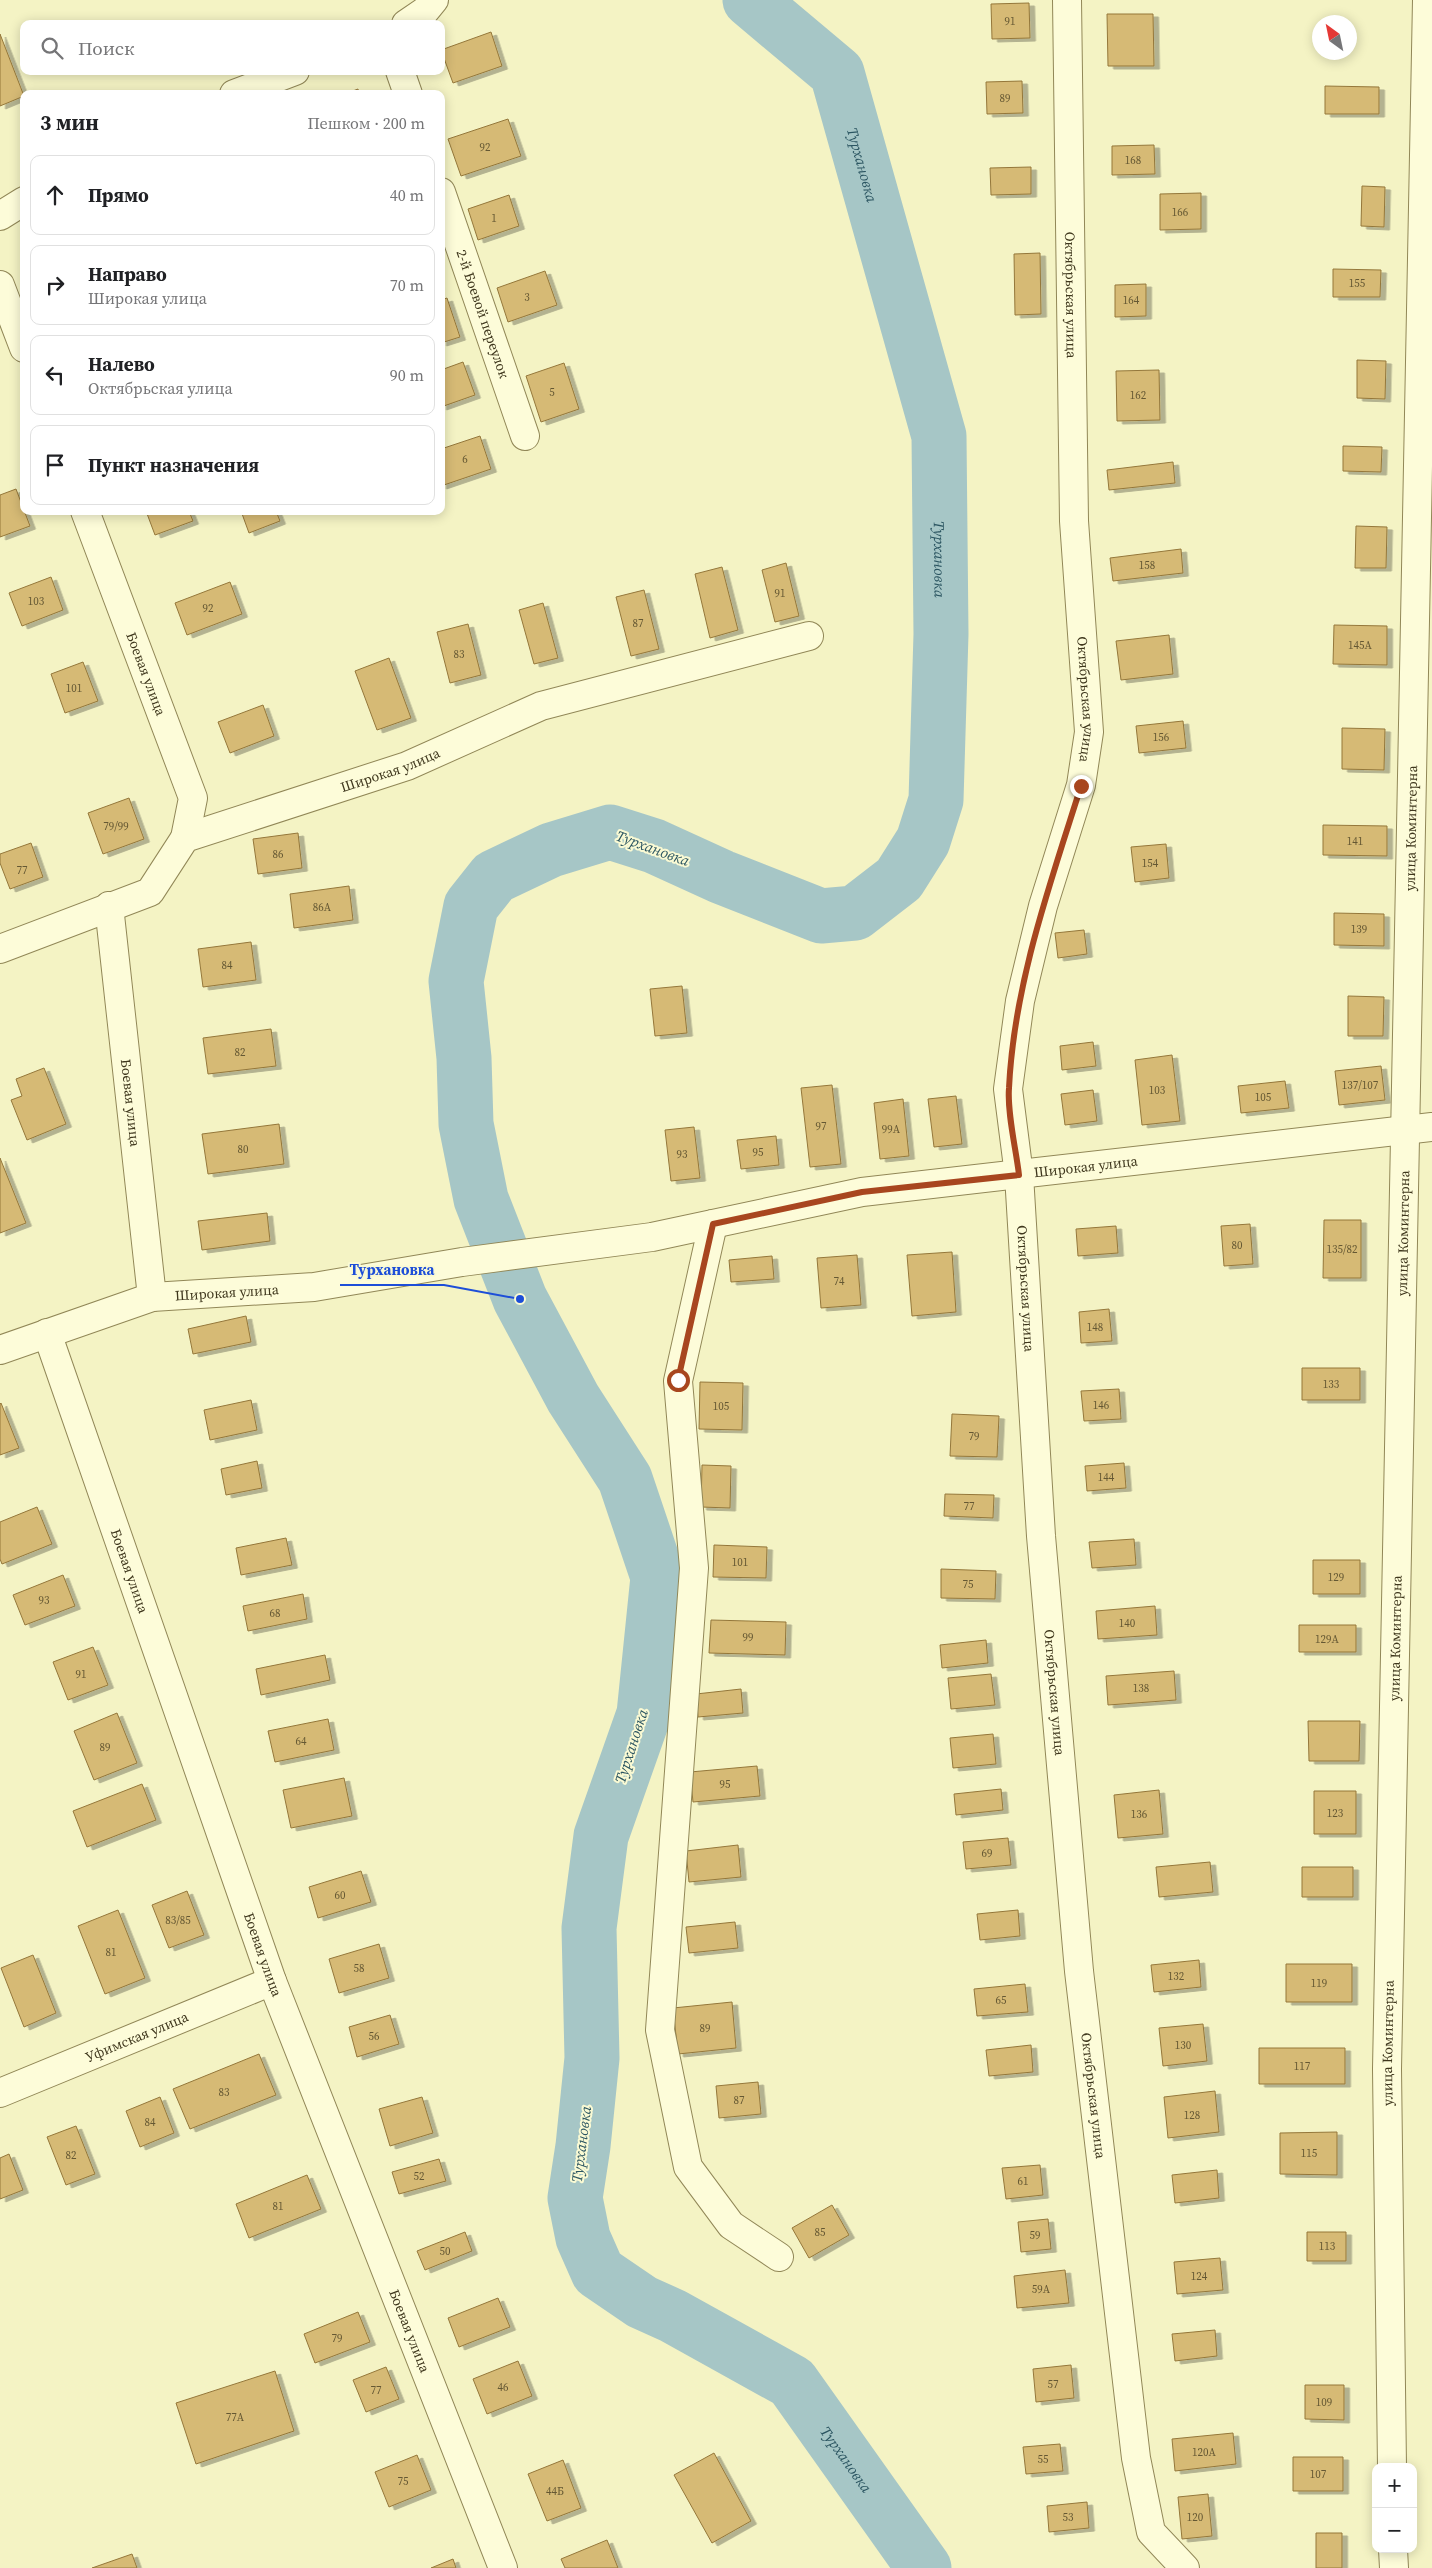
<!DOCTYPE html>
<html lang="ru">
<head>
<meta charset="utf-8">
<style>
  :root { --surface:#fff; --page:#f6f6f6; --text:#202124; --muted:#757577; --line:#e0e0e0 }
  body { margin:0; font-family:"Source Serif 4",serif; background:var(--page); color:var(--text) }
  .controls { position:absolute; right:15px; bottom:15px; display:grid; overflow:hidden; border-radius:10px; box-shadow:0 2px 12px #0003 }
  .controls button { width:45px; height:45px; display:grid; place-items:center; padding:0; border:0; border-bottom:1px solid var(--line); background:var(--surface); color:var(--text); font:25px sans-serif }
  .compass { position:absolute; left:1312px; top:15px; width:45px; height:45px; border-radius:50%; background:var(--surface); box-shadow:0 2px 12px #0003; rotate:327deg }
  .stop { position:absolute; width:15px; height:15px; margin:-11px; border:4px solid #a8461f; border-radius:50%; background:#fff }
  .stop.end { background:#a8461f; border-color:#fff; box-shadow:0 1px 5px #0008 }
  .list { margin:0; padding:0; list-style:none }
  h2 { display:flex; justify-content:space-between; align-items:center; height:65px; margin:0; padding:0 20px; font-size:21px }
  h2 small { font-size:16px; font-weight:400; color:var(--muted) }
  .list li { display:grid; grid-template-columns:32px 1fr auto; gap:15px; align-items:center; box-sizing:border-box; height:80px; margin:0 10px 10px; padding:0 10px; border:1px solid var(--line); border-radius:10px }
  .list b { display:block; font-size:19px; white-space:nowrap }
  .list p { margin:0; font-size:16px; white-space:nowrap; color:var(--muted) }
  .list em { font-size:16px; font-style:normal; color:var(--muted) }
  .icon { flex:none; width:28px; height:28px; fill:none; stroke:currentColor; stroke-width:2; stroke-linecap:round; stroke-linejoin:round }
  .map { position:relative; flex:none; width:1432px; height:2568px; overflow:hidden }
  .search { position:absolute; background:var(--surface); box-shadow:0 2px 12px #0003; left:20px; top:20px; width:425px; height:55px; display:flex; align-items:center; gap:12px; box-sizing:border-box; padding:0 18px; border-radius:10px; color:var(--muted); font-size:19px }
  .panel { position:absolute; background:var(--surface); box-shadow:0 2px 12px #0003; left:20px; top:90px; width:425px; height:425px; border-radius:10px }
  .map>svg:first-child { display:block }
</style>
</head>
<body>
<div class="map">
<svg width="1432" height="2568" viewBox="0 0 1432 2568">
  <defs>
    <filter id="shadow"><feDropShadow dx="5.5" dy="3" stdDeviation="0" flood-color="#0004"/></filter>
  </defs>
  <rect width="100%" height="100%" fill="#f4f3c4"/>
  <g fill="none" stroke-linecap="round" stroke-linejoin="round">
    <!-- river -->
    <path stroke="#a6c6c6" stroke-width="55" id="s1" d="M750,0L837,73L939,436L941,634L936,800L923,841L899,879L855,913L821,916L722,877L654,846L610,832L551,850L494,877L471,906L456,981L464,1058L466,1124L481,1199L520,1299L573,1398L625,1479L658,1577L644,1714L601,1836L589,1928L592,2058L583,2146L575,2198L583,2238L598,2272L642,2302L673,2316L792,2382L924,2568"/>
  </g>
  <!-- building -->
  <path fill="#d6ba75" stroke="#94773a" filter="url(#shadow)" d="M1029,3L1030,38L992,39L991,4Z
    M1107,14H1153L1154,66H1108Z
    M491,32L502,66L453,83L441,50Z
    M0,34L24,96L0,106Z
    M1022,81L1023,113L987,114L986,82Z
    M1325,86L1379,87V114H1325Z
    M358,89L359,94H345Z
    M508,119L521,156L461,176L448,139Z
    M1154,145L1155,174L1112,175V146Z
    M1031,167V194L991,195L990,168Z
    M1362,186L1385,187L1384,227L1361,226Z
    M1201,193V229L1160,230V194Z
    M509,195L519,226L478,240L468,209Z
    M1040,253L1041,314L1015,315L1014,254Z
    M1333,269L1381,270L1380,297H1333Z
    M545,271L557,305L508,322L497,288Z
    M1146,284V316L1115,317V285Z
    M447,298L460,337L441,343V300Z
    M1357,360L1386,361L1385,399L1357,398Z
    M463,362L475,395L441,407V370Z
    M564,363L579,409L541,422L526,376Z
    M1159,370L1160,420L1117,421L1116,371Z
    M480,436L491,469L441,486V449Z
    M1343,446L1382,447L1381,472L1343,471Z
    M1173,462L1175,483L1109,490L1107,470Z
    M16,489L30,526L0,537V495Z
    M146,511H189L193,521L155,535Z
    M241,511H276L280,521L249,533Z
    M1356,526L1387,527L1386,568H1355Z
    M1181,549L1183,573L1113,581L1110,558Z
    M786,563L799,616L775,622L762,570Z
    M722,567L738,630L710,638L695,574Z
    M51,577L63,610L22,626L9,593Z
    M230,582L242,614L187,635L175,603Z
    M644,590L659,649L631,656L616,597Z
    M543,603L558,658L534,664L519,610Z
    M468,624L481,675L450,683L437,632Z
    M1334,625L1387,626V665L1333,664Z
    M1169,635L1173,674L1121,680L1116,641Z
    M389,658L411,718L377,730L355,671Z
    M83,662L98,701L65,713L51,674Z
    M263,705L274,736L230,753L218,722Z
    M1183,721L1186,748L1139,753L1136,726Z
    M1342,728L1385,729L1384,770L1342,769Z
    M129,798L144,839L103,854L88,813Z
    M1323,825L1387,826V856L1323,855Z
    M298,833L302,868L258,874L253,839Z
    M31,843L43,877L10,889L0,863V854Z
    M1166,844L1169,878L1135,882L1131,847Z
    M349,886L353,920L294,928L290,894Z
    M1334,913L1384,914V946L1334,945Z
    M1084,930L1087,954L1058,958L1055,933Z
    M251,942L256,980L203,987L198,949Z
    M682,986L687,1033L655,1036L650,989Z
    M1348,996L1384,997L1383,1036H1348Z
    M271,1029L276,1066L208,1074L203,1038Z
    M1093,1042L1096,1066L1062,1070L1060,1046Z
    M1172,1055L1180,1121L1142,1125L1135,1060Z
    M1381,1066L1385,1100L1339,1105L1335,1071Z
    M44,1068L66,1124L27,1140L11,1100L22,1096L16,1079Z
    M1285,1081L1289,1108L1241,1113L1238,1086Z
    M832,1085L841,1164L810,1167L801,1088Z
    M1093,1090L1097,1121L1065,1125L1061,1094Z
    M956,1096L962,1144L934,1147L928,1099Z
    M903,1099L909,1156L880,1159L874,1103Z
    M279,1124L284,1164L208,1174L202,1134Z
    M694,1127L700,1178L671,1181L665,1130Z
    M776,1136L779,1165L741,1169L737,1140Z
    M0,1158L26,1223L0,1233Z
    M267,1213L270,1241L202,1250L198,1221Z
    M1324,1220H1361V1278H1323Z
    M1250,1224L1253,1264L1224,1266L1221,1226Z
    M1116,1226L1118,1253L1078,1256L1076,1229Z
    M952,1252L956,1312L912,1316L907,1255Z
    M857,1255L861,1305L821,1308L817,1258Z
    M772,1256L774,1279L731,1282L729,1260Z
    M1109,1309L1112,1341L1081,1343L1079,1312Z
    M246,1316L251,1342L193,1354L188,1329Z
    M1302,1368H1360V1400H1302Z
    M700,1382L743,1383L742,1430L699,1429Z
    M1119,1389L1121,1419L1084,1421L1081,1391Z
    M251,1400L257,1430L210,1440L204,1410Z
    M1,1403L19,1448L0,1455V1404Z
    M952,1414L999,1416L997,1457L950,1456Z
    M257,1461L262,1488L226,1495L221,1469Z
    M1124,1463L1126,1488L1087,1491L1085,1466Z
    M702,1465L731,1466L730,1508L701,1507Z
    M945,1494L994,1495L993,1518L944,1516Z
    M37,1507L52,1544L2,1564L0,1559V1522Z
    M286,1538L292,1565L241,1575L236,1548Z
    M1134,1539L1136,1565L1092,1568L1089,1542Z
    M714,1545L767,1547L766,1578L713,1577Z
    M1313,1560H1360V1594H1313Z
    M941,1569L996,1571L995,1599L941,1598Z
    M63,1575L75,1606L25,1625L13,1595Z
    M303,1594L307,1619L248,1631L243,1606Z
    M1155,1606L1157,1635L1098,1639L1096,1611Z
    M711,1620L786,1622L785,1655L709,1653Z
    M1299,1625H1356V1652H1299Z
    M986,1640L988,1663L942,1668L940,1645Z
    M93,1647L108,1685L68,1700L53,1662Z
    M325,1655L330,1680L261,1695L256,1669Z
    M1174,1671L1176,1700L1108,1705L1106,1676Z
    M991,1674L995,1705L951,1709L948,1678Z
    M741,1689L743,1713L698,1717L696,1694Z
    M117,1713L137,1763L94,1780L74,1731Z
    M328,1719L334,1750L275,1762L268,1731Z
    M1308,1721H1360L1359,1761H1309Z
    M993,1734L996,1764L953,1768L950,1738Z
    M757,1766L760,1796L693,1802L690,1772Z
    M344,1778L352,1816L291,1828L283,1790Z
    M142,1784L156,1820L87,1847L73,1811Z
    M1001,1789L1003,1810L956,1815L954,1794Z
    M1159,1790L1163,1834L1118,1838L1114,1795Z
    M1314,1791H1356V1834H1314Z
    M1008,1838L1011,1865L966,1869L963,1842Z
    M738,1845L741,1877L689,1882L686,1851Z
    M1210,1862L1213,1892L1159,1897L1156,1867Z
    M1302,1867H1353V1897H1302Z
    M361,1871L371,1902L318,1918L309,1887Z
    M187,1891L204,1935L169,1948L152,1905Z
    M118,1910L145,1978L105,1994L78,1926Z
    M1018,1910L1020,1936L980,1940L977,1914Z
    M735,1922L738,1948L689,1953L686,1927Z
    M379,1944L389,1978L339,1993L329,1959Z
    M33,1955L56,2013L24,2027L1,1968Z
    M1199,1960L1201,1987L1154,1992L1151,1965Z
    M1286,1964H1352V2002H1286Z
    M1025,1984L1028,2012L977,2016L974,1989Z
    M732,2002L736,2048L678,2054L673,2008Z
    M390,2015L399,2044L357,2057L349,2027Z
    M1203,2024L1207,2061L1163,2066L1159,2028Z
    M1031,2045L1033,2072L989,2076L986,2050Z
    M1259,2048H1345V2084H1259Z
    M259,2054L276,2095L190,2129L173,2089Z
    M758,2082L761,2114L719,2118L716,2086Z
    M1215,2091L1219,2132L1168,2138L1164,2097Z
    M160,2097L174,2133L140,2147L126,2111Z
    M422,2097L433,2133L390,2146L379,2109Z
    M76,2126L95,2174L66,2185L47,2137Z
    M1337,2132V2175L1280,2174V2133Z
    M9,2154L23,2190L0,2199V2158Z
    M439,2159L446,2181L399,2194L392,2172Z
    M1040,2165L1043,2195L1006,2199L1002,2168Z
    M1217,2170L1219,2198L1175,2203L1172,2175Z
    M307,2175L321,2209L249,2238L236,2204Z
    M832,2205L849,2235L809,2258L792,2228Z
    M1048,2219L1051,2249L1021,2252L1018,2222Z
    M465,2232L472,2251L425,2270L417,2251Z
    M1307,2232H1346V2261H1307Z
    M1220,2258L1223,2290L1177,2294L1174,2262Z
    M1065,2270L1069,2303L1017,2308L1014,2276Z
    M498,2298L510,2327L459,2347L448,2318Z
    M358,2312L370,2342L315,2363L304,2334Z
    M1215,2330L1217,2356L1175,2361L1172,2334Z
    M518,2361L532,2396L487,2414L473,2379Z
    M1071,2365L1074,2398L1036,2402L1033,2369Z
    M386,2367L399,2399L366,2412L353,2380Z
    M275,2371L294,2431L196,2464L176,2403Z
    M1305,2385H1344V2420L1305,2419Z
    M1233,2433L1236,2464L1175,2471L1172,2439Z
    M1060,2444L1063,2471L1026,2474L1023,2447Z
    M714,2453L751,2521L712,2543L674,2475Z
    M417,2455L431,2490L389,2507L375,2472Z
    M1293,2457H1343V2491H1293Z
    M563,2460L581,2508L547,2521L528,2474Z
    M1208,2494L1212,2536L1182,2539L1178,2497Z
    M1087,2502L1089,2528L1049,2532L1047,2506Z
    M1316,2533H1342V2568H1316Z
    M607,2540L618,2568H565L561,2559Z
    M132,2554L137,2568H92Z
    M453,2559L456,2568H431Z"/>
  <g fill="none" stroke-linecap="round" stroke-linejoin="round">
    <defs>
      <g id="minor">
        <path id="s2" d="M1067,0L1074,521L1089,732L1081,785L1043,906L1020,1001L1008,1089L1019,1175L1041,1536L1079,1971L1136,2458L1151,2532L1185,2568"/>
        <path d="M406,24L425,11L434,0"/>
        <path d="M400,71L408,94"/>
        <path d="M234,94L295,71"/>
        <path id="s3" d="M441,192L525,436"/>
        <path d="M0,216L24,201"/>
        <path d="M0,285L24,348"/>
        <path id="s4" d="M85,511L193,798L185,838"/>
        <path id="s5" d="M109,906L152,1297"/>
        <path id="s6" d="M0,949L150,892L185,838L407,766L541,706L809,636"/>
        <path d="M713,1224L678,1381L694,1568L660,2030L688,2167L731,2225L779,2257"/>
        <path id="s7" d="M47,1333L272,1981L503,2568"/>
        <path id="s8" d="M0,1350L152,1297L314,1287L462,1262L652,1237L862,1192L1432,1127"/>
        <path id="s9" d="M0,2093L272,1981"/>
        <path id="s10" d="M1392,2467L1387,2069L1427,0"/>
        <path d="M1393,2549L1394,2568"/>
      </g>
    </defs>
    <!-- minor casing -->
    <use href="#minor" stroke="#918757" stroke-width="30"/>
    <!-- minor -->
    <use href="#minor" stroke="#fdfcd9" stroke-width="28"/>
  </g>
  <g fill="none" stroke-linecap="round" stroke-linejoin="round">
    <!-- route -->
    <path stroke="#a8461f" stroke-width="6" d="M678,1380L713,1224L862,1192L1019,1175C1016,1149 1007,1113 1009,1088C1014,984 1050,884 1081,786"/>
  </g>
  <g text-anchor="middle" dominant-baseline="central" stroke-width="4" stroke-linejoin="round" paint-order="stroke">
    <!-- number labels -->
    <g font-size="11" fill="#655833">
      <text x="1010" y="21">91</text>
      <text x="1005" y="98">89</text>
      <text x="485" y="147">92</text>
      <text x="1133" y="160">168</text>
      <text x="1180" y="212">166</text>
      <text x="494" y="218">1</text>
      <text x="1357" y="283">155</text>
      <text x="527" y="297">3</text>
      <text x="1131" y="300">164</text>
      <text x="552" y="392">5</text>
      <text x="1138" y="395">162</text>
      <text x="465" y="459">6</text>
      <text x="1147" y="565">158</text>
      <text x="780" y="593">91</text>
      <text x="36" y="601">103</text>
      <text x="208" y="608">92</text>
      <text x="638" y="623">87</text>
      <text x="1360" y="645">145А</text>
      <text x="459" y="654">83</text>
      <text x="74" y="688">101</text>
      <text x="1161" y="737">156</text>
      <text x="116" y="826">79/99</text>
      <text x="1355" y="841">141</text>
      <text x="278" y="854">86</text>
      <text x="1150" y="863">154</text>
      <text x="22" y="870">77</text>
      <text x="322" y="907">86А</text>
      <text x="1359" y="929">139</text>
      <text x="227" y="965">84</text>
      <text x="240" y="1052">82</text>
      <text x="1360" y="1085">137/107</text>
      <text x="1157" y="1090">103</text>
      <text x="1263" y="1097">105</text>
      <text x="821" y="1126">97</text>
      <text x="891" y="1129">99А</text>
      <text x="243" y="1149">80</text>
      <text x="758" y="1152">95</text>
      <text x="682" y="1154">93</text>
      <text x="1237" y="1245">80</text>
      <text x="1342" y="1249">135/82</text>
      <text x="839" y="1281">74</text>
      <text x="1095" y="1327">148</text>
      <text x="1331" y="1384">133</text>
      <text x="1101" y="1405">146</text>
      <text x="721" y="1406">105</text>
      <text x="974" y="1436">79</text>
      <text x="1106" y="1477">144</text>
      <text x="969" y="1506">77</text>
      <text x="740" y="1562">101</text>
      <text x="1336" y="1577">129</text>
      <text x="968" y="1584">75</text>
      <text x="44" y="1600">93</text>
      <text x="275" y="1613">68</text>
      <text x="1127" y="1623">140</text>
      <text x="748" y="1637">99</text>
      <text x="1327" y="1639">129А</text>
      <text x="81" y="1674">91</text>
      <text x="1141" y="1688">138</text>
      <text x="301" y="1741">64</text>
      <text x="105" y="1747">89</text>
      <text x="725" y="1784">95</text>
      <text x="1335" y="1813">123</text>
      <text x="1139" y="1814">136</text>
      <text x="987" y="1853">69</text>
      <text x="340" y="1895">60</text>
      <text x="178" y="1920">83/85</text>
      <text x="111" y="1952">81</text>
      <text x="359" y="1968">58</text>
      <text x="1176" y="1976">132</text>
      <text x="1319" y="1983">119</text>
      <text x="1001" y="2000">65</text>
      <text x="705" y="2028">89</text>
      <text x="374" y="2036">56</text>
      <text x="1183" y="2045">130</text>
      <text x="1302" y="2066">117</text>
      <text x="224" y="2092">83</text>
      <text x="739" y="2100">87</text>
      <text x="1192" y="2115">128</text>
      <text x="150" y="2122">84</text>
      <text x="1309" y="2153">115</text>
      <text x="71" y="2155">82</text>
      <text x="419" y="2176">52</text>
      <text x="1023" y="2181">61</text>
      <text x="278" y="2206">81</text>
      <text x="820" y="2232">85</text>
      <text x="1035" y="2235">59</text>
      <text x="1327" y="2246">113</text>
      <text x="445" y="2251">50</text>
      <text x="1199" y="2276">124</text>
      <text x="1041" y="2289">59А</text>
      <text x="337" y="2338">79</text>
      <text x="1053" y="2384">57</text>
      <text x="503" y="2387">46</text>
      <text x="376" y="2390">77</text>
      <text x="1324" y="2402">109</text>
      <text x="235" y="2417">77А</text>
      <text x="1204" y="2452">120А</text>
      <text x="1043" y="2459">55</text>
      <text x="1318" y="2474">107</text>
      <text x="403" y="2481">75</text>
      <text x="555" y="2491">44Б</text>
      <text x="1068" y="2517">53</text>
      <text x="1195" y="2517">120</text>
    </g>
    <!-- street labels -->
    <g font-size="14" fill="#3f371d" stroke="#fafad4">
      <text stroke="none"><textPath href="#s2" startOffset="295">Октябрьская улица</textPath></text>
      <text stroke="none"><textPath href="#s3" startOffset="129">2-й Боевой переулок</textPath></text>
      <text stroke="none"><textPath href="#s4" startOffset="174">Боевая улица</textPath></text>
      <text stroke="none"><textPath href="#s2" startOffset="700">Октябрьская улица</textPath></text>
      <text stroke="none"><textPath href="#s6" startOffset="441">Широкая улица</textPath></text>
      <text stroke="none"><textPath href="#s10" startOffset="1639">улица Коминтерна</textPath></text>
      <text stroke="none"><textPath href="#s5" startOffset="198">Боевая улица</textPath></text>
      <text stroke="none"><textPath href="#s8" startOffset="1105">Широкая улица</textPath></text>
      <text stroke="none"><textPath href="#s10" startOffset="1234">улица Коминтерна</textPath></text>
      <text stroke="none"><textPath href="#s2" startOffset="1300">Октябрьская улица</textPath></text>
      <text stroke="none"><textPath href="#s8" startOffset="236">Широкая улица</textPath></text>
      <text stroke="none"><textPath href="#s7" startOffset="252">Боевая улица</textPath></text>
      <text stroke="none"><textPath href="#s10" startOffset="829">улица Коминтерна</textPath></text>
      <text stroke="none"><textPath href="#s2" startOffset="1705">Октябрьская улица</textPath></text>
      <text stroke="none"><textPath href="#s7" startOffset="658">Боевая улица</textPath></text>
      <text stroke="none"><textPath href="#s9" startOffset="148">Уфимская улица</textPath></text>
      <text stroke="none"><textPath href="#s10" startOffset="424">улица Коминтерна</textPath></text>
      <text stroke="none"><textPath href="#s2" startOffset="2110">Октябрьская улица</textPath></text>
      <text stroke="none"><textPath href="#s7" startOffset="1062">Боевая улица</textPath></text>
    </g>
    <!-- water labels -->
    <g font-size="15" font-style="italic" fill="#2b5561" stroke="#fafad4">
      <text stroke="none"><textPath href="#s1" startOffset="209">Турхановка</textPath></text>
      <text stroke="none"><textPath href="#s1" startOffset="614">Турхановка</textPath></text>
      <text transform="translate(653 848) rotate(20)">Турхановка</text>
      <text transform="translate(631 1746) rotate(-72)">Турхановка</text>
      <text transform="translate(581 2144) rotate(-83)">Турхановка</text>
      <text stroke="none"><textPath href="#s1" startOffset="3164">Турхановка</textPath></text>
    </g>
  </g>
  <!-- callouts -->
  <path fill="none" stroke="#1d4ed8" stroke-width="2" d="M520 1299L444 1285H340"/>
  <circle fill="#1d4ed8" stroke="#fafad4" stroke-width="2" cx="520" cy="1299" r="5"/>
  <g font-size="15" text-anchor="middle" font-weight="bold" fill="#1d4ed8" stroke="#fafad4" stroke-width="4" stroke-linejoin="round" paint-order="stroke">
    <text x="392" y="1275">Турхановка</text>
  </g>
</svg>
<div class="controls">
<button>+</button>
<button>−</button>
</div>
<svg class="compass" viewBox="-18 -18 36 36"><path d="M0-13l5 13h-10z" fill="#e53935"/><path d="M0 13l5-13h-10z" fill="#757577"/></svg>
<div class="stop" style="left:678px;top:1380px"></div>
<div class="stop end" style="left:1081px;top:786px"></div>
<div class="search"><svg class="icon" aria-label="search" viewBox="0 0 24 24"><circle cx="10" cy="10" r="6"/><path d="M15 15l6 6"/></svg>Поиск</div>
<section class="panel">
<h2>3 мин<small>Пешком · 200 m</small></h2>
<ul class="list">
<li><svg class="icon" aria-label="ahead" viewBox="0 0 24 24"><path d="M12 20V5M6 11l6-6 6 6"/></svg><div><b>Прямо</b></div><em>40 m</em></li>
<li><svg class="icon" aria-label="right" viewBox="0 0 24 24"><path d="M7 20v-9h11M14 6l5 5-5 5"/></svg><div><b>Направо</b><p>Широкая улица</p></div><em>70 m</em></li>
<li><svg class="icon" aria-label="left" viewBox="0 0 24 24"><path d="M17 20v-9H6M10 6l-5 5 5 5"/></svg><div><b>Налево</b><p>Октябрьская улица</p></div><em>90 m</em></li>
<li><svg class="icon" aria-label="arrive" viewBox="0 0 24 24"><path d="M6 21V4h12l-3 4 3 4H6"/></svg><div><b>Пункт назначения</b></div></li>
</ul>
</section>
</div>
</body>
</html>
